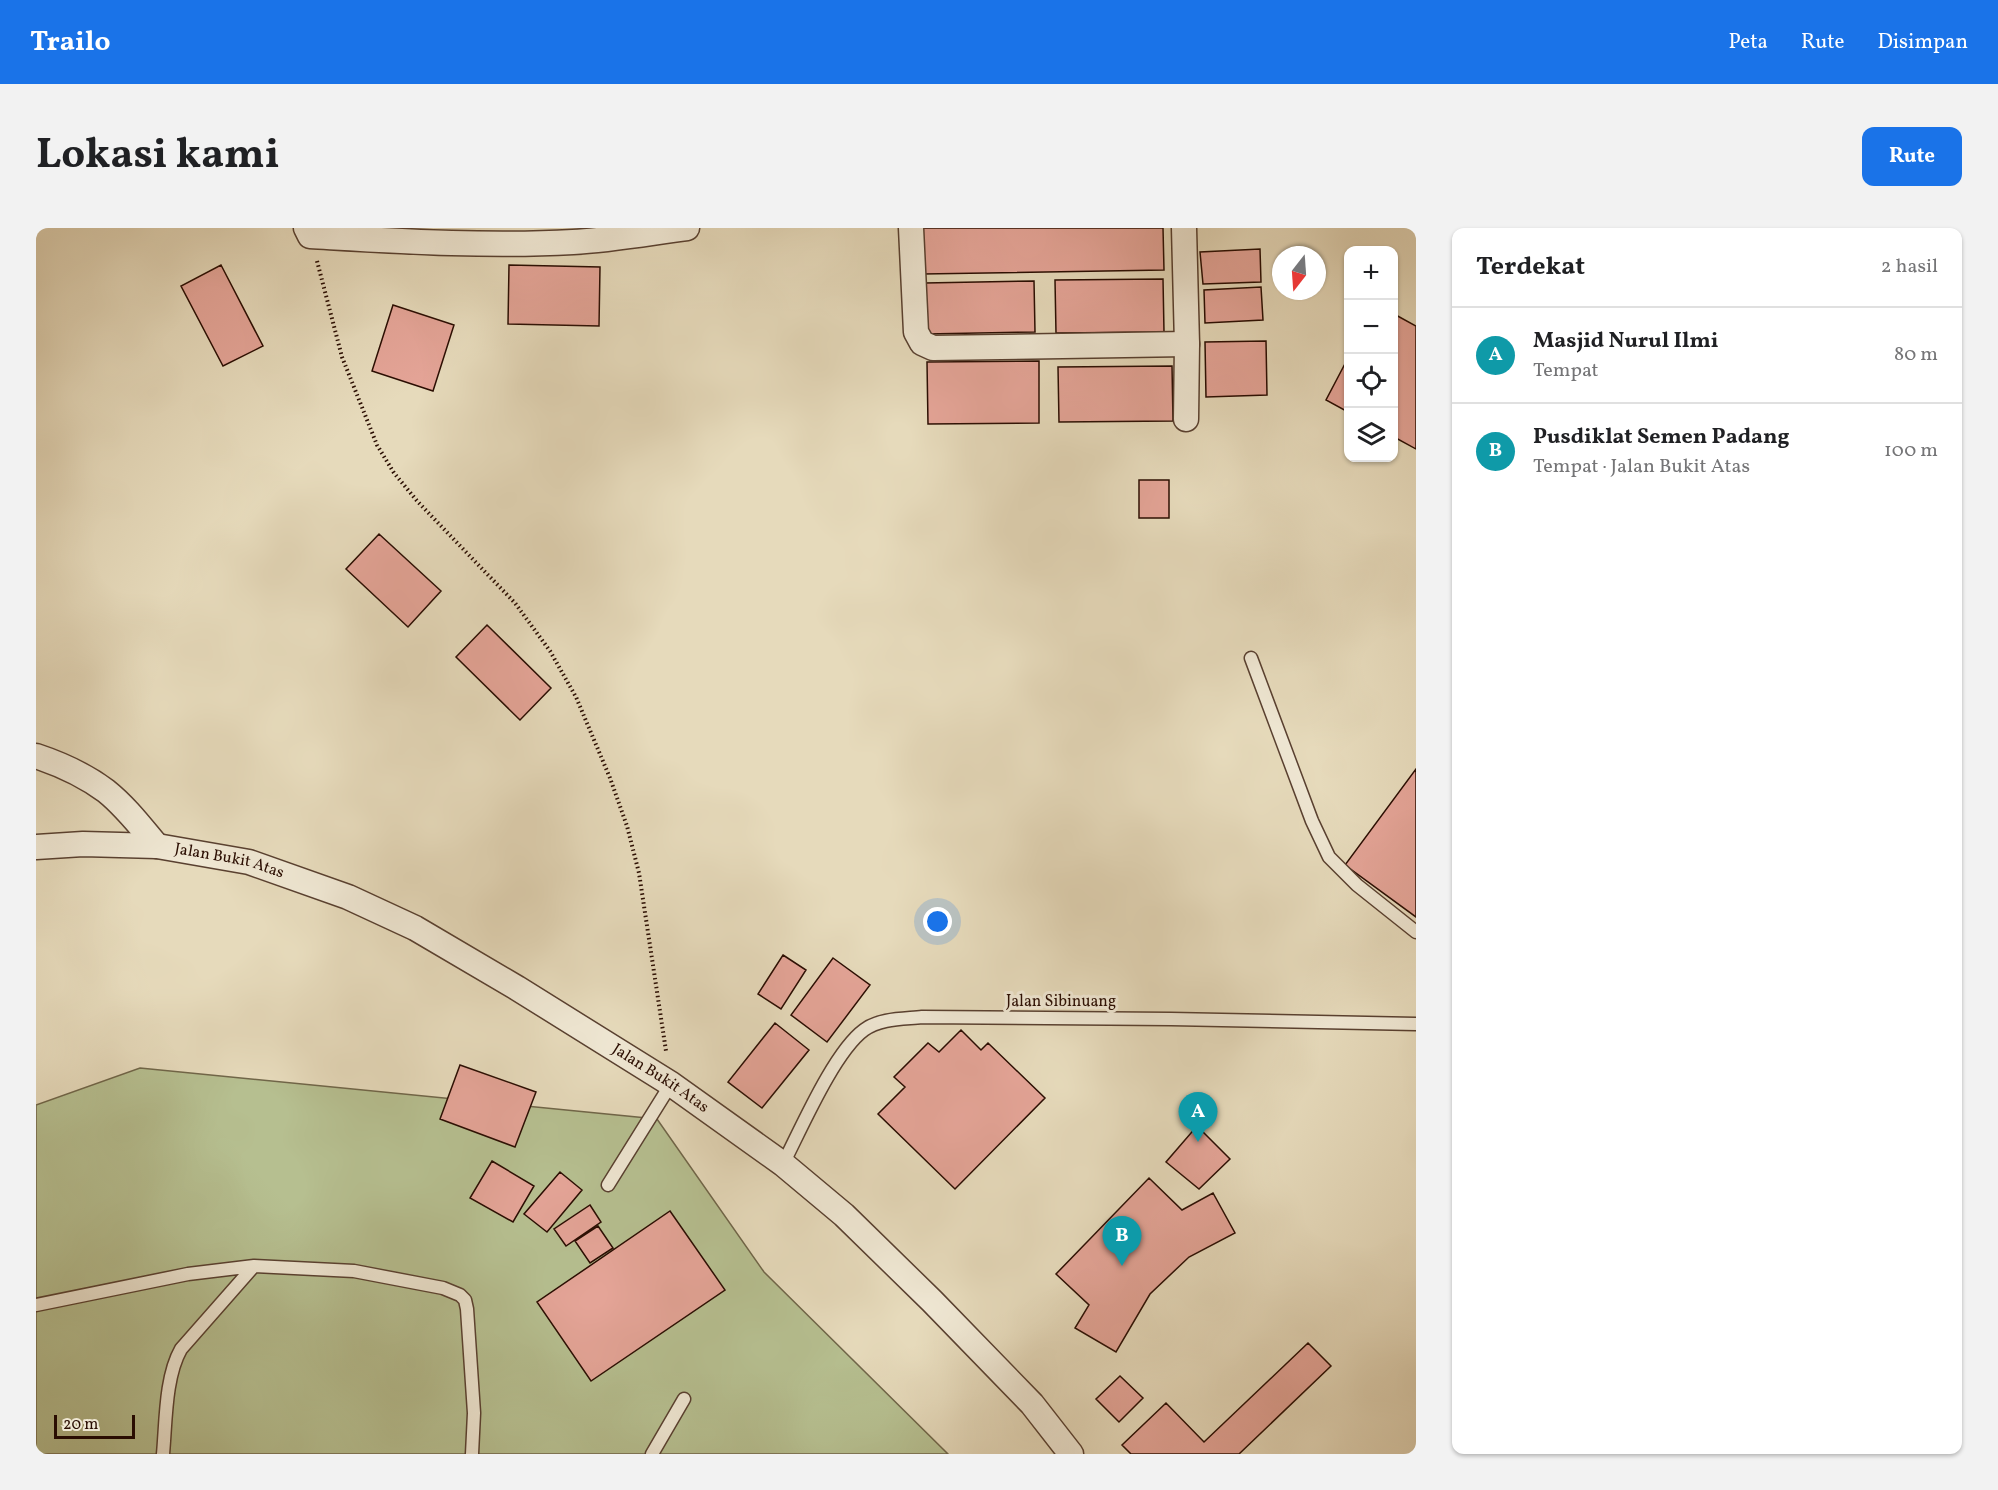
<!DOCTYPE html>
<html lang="id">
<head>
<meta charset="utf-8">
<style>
  :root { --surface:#fff; --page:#f2f2f2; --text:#202124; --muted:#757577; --line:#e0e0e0; --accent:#1a73e8 }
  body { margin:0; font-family:Vollkorn,serif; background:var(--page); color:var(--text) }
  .controls { position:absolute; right:18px; top:18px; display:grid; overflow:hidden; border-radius:12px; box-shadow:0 2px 4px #0004 }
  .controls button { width:54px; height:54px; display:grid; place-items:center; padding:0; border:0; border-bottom:2px solid var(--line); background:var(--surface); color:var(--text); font:30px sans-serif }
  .compass { position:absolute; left:1236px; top:18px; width:54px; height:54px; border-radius:50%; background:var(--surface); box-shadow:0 2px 4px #0004; rotate:197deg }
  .scale { position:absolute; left:18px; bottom:15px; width:81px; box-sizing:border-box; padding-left:6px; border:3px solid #2a0d02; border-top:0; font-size:16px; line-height:21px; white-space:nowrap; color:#2a0d02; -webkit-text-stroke:4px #efe7d3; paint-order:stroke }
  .you { position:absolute; left:902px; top:694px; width:21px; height:21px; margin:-15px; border:4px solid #fff; border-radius:50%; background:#1a73e8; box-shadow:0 0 0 9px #1a73e833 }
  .badge { display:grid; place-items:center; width:39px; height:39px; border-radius:50%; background:var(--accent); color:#fff; font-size:20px; font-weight:700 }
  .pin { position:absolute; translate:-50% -50px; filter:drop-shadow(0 2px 3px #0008) }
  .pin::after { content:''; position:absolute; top:32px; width:21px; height:18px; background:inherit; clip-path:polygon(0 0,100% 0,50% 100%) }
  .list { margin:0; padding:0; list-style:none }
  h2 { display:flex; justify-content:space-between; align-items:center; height:78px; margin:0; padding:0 24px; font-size:26px }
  h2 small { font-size:20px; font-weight:400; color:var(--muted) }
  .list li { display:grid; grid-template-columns:39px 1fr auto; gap:18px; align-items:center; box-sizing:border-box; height:96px; padding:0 24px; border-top:2px solid var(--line) }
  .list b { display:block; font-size:22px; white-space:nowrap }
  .list p { margin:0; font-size:20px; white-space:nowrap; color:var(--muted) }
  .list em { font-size:20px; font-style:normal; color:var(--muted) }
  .icon { flex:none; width:33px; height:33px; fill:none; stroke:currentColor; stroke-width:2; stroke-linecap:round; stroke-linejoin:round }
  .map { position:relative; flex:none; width:1380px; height:1226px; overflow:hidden; border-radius:12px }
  header { display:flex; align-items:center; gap:36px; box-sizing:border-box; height:84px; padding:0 30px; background:var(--accent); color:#fff }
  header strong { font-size:28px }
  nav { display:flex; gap:33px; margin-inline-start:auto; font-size:21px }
  .intro { display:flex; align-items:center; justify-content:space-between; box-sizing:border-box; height:144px; padding:0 36px }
  h1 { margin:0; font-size:42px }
  .button { padding:15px 27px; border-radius:12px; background:var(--accent); color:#fff; font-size:21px; font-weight:700 }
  main { display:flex; gap:36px; padding:0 36px }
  aside { flex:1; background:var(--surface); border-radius:12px; box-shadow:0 2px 4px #0004 }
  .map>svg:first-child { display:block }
</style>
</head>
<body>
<header>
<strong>Trailo</strong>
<nav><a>Peta</a><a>Rute</a><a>Disimpan</a></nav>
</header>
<div class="intro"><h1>Lokasi kami</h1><a class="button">Rute</a></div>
<main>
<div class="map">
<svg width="1380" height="1226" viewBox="0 0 1380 1226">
  <rect width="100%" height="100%" fill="#e6dabb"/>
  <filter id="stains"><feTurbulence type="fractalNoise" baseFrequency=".00333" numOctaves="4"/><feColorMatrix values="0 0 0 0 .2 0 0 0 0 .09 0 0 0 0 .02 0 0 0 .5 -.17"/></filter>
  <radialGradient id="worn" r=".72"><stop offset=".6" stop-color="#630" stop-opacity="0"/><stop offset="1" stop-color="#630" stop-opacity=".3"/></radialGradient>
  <!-- grass -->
  <path fill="#b6bf90" stroke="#706649" stroke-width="1.5" d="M104,840L621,891L728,1044L912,1226H0V877Z"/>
  <!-- building -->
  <path fill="#e4a497" stroke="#2a0d02" stroke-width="1.5" d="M886,0H1127L1128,42L887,46Z
    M1224,21L1225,54L1167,56L1164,24Z
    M185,37L227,118L187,138L145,58Z
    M473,37L564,39L563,98L472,96Z
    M1127,51L1128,104L1020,105L1019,52Z
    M998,53L999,104L890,106L889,55Z
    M1225,59L1227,92L1169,95L1168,62Z
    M357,77L418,97L397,163L336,143Z
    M1358,86L1380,98V221L1358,209Z
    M1230,113L1231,167L1170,169L1169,114Z
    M1312,130V184L1290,172Z
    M1003,133V195L892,196L891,134Z
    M1136,138L1137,193L1023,194L1022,139Z
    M1103,252H1133V290H1103Z
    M343,306L405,363L372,399L310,341Z
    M451,397L515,460L484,492L420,429Z
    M1380,541V689L1309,637Z
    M747,727L770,742L745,781L722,766Z
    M797,730L834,757L791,814L755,787Z
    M739,795L773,822L726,880L692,854Z
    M925,802L945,822L952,815L1009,870L919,961L842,886L869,859L858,849L892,815L903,824Z
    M424,837L500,864L479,919L404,891Z
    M1161,898L1194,931L1163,961L1130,934Z
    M456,933L498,958L477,994L434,970Z
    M524,944L546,962L511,1004L488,986Z
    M1113,950L1146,982L1177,965L1199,1005L1153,1029L1114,1066L1080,1124L1039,1100L1053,1077L1020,1046Z
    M554,977L565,994L530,1018L518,1001Z
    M634,983L689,1062L555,1153L501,1074Z
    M562,998L577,1020L554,1035L539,1013Z
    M1272,1115L1295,1138L1203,1226H1095L1086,1217L1130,1175L1168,1214Z
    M1084,1148L1107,1170L1083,1194L1060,1171Z"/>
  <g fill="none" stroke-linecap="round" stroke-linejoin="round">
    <defs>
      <path id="lane" d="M1215,430L1276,593L1293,629L1321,657L1380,704
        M747,936C765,901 798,824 828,802C844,790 868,791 886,789L1135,791L1380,796
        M572,957L635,856
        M0,1077L152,1046L218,1038L318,1043L407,1060L424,1067L429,1072L431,1081L438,1185L436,1226
        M127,1226C130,1194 129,1149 145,1121L218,1038
        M616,1226L648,1171"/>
      <g id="street">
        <path d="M270,0L274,8C361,13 449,19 537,14C575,12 613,5 651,0"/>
        <path d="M875,0L880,104L886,115L897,120L1151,116"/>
        <path d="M1148,0L1151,116L1150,191"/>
        <path d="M0,528C24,536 50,548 70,563C90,579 105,599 121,618"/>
        <path id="s1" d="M0,619L47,616L121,618L213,634L312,669L379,700L481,760L635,856L747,936L808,987L896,1073L996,1176L1035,1226"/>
      </g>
    </defs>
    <!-- lane casing -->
    <use href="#lane" stroke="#594030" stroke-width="15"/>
    <!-- street casing -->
    <use href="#street" stroke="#594030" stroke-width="27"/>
    <!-- path -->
    <path stroke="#2a0d02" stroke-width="4" stroke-dasharray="1.5 3" stroke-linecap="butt" d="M281,33L306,129L341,217L358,245L382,274L479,375L514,423L540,469L574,550L591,598L603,645L630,823"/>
    <!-- lane -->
    <use href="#lane" stroke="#efe7d3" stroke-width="12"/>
    <!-- street -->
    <use href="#street" stroke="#efe7d3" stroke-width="24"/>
  </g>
  <g text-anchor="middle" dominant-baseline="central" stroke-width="6" stroke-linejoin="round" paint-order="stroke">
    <!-- street labels -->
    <g font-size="16" fill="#2a0d02" stroke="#efe7d3">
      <text stroke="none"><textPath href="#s1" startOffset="195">Jalan Bukit Atas</textPath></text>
      <text x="1025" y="774">Jalan Sibinuang</text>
      <text stroke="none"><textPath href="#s1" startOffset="681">Jalan Bukit Atas</textPath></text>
    </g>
  </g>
  <rect width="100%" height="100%" filter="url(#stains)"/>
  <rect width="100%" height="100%" fill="url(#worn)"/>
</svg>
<div class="controls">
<button>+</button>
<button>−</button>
<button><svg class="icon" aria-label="locate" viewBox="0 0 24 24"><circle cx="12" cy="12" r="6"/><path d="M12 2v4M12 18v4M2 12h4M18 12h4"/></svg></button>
<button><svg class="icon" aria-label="layers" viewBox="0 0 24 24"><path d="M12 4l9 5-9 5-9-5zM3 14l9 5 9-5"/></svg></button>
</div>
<svg class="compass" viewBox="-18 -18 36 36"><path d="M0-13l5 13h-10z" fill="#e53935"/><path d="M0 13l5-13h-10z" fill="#757577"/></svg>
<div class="scale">20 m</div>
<div class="you"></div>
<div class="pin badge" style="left:1162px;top:914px;background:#0f9aa8">A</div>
<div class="pin badge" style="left:1086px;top:1038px;background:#0f9aa8">B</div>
</div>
<aside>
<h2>Terdekat<small>2 hasil</small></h2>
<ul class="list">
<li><span class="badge" style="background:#0f9aa8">A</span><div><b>Masjid Nurul Ilmi</b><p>Tempat</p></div><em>80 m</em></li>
<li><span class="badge" style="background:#0f9aa8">B</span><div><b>Pusdiklat Semen Padang</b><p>Tempat · Jalan Bukit Atas</p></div><em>100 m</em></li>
</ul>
</aside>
</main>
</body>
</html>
